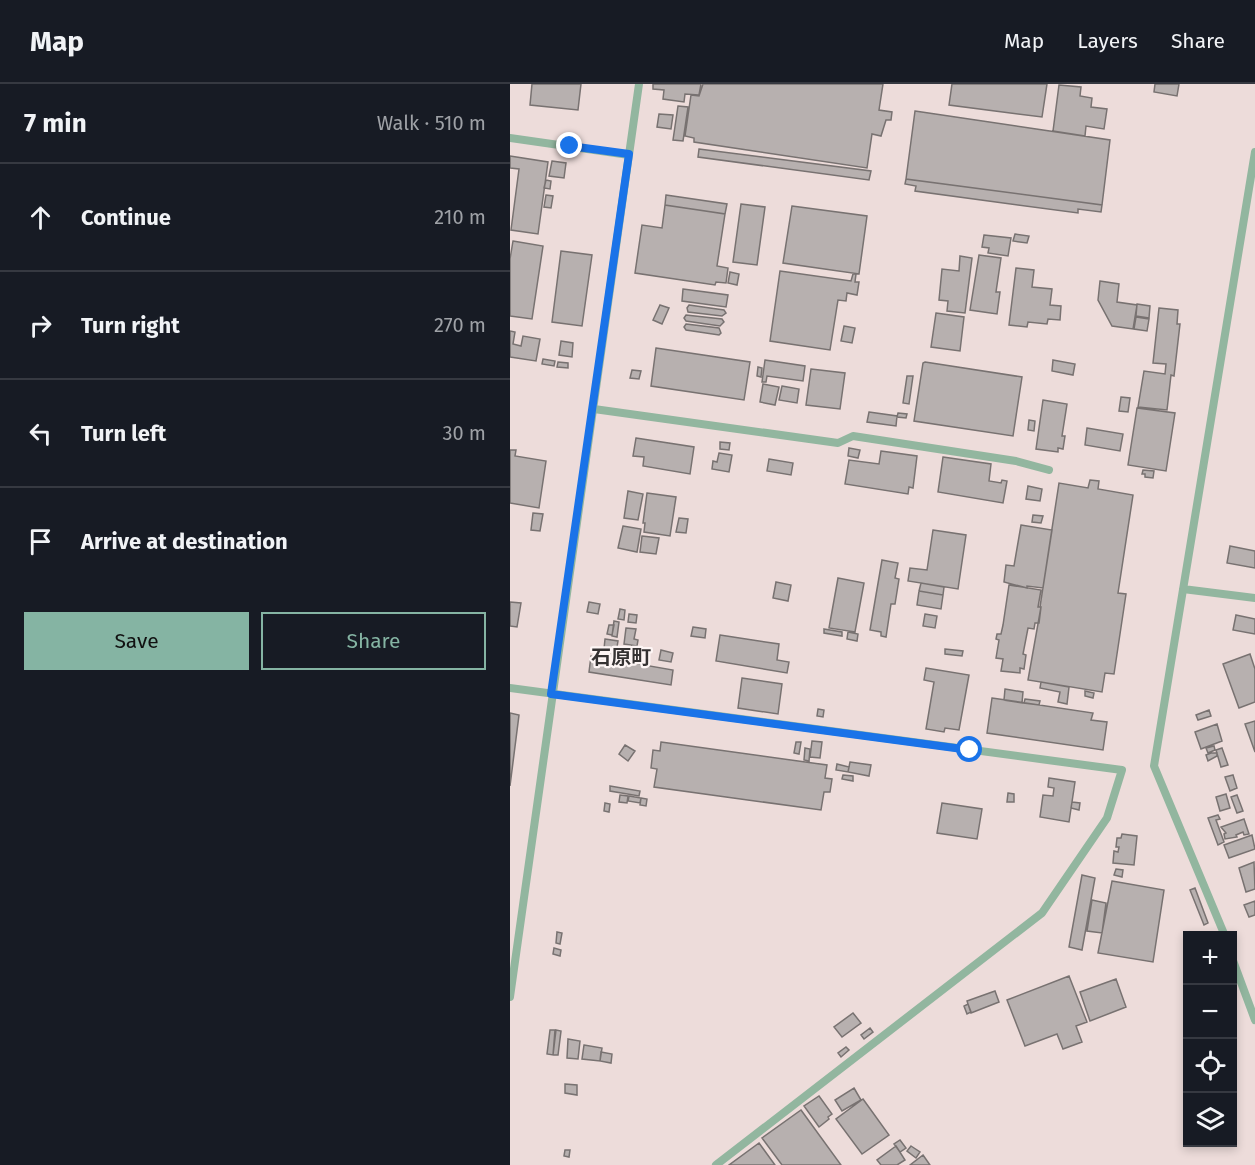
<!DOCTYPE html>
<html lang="en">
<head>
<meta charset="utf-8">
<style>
  :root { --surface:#171b24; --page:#20242c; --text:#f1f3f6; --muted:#9ea1a6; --line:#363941; --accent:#85b4a3 }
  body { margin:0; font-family:"Fira Sans","Noto Sans JP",sans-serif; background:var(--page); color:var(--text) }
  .controls { position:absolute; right:18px; bottom:18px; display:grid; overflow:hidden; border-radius:0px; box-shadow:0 3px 9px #0003 }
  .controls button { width:54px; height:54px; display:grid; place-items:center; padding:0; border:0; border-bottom:2px solid var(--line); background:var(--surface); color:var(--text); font:30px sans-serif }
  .stop { position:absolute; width:18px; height:18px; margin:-14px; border:4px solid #1a73e8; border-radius:50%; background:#fff }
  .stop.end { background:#1a73e8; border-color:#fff; box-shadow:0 2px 6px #0008 }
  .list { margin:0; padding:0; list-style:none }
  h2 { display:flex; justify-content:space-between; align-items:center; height:78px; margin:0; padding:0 24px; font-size:26px }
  h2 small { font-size:20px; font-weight:400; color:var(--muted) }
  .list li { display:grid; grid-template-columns:39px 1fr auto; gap:18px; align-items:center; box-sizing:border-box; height:108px; padding:0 24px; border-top:2px solid var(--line) }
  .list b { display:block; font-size:22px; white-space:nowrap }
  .list em { font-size:20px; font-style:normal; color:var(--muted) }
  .actions { display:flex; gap:12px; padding:18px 24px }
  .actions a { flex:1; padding:14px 0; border:2px solid var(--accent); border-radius:0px; text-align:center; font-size:21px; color:var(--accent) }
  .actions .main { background:var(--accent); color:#111 }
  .icon { flex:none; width:33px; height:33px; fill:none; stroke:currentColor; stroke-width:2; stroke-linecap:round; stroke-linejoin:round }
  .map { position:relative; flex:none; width:745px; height:1081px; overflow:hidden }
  header { display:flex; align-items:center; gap:36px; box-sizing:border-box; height:84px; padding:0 30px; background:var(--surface); border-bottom:2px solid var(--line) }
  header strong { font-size:28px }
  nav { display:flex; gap:33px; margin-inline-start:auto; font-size:21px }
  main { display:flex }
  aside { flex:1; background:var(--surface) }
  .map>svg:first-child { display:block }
</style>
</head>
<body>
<header>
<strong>Map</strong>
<nav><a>Map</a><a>Layers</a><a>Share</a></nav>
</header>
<main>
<aside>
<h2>7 min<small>Walk · 510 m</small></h2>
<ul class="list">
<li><svg class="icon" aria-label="ahead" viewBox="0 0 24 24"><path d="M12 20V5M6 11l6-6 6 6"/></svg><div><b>Continue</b></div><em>210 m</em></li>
<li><svg class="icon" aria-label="right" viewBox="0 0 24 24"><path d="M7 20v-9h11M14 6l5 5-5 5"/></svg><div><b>Turn right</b></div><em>270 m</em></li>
<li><svg class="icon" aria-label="left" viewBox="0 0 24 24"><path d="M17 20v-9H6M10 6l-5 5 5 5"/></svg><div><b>Turn left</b></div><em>30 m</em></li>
<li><svg class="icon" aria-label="arrive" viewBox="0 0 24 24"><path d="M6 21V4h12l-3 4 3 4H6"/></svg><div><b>Arrive at destination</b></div></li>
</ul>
<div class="actions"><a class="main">Save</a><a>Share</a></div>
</aside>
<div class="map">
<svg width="745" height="1081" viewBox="0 0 745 1081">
  <rect width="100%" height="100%" fill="#efe8e7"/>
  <!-- built -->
  <path fill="#eddcda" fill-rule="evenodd" d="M0,0H745V1081H0ZM678,852H722V1058H678Z"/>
  <!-- building -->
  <path fill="#b7b0af" stroke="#787271" stroke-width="1.5" d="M22,0H71L68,26L20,21Z
    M143,0H191L189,11L175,10L174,18L153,15L154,6L143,5Z
    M193,0H373L369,26L382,28L381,36H376L371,52L362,50L357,84L184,58V54L175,52L181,11L189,12Z
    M442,0H537L532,33L439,21Z
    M645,0H669L667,12L644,8Z
    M549,1L571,3L570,12L582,14L581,23L597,25L594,45L576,42L575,52L543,47Z
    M168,22L178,23L173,57L163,56Z
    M405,27L600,56L592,121L396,95Z
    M149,30L163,31L161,45L147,43Z
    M189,65L361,87L359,96L188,73Z
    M0,72L38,78L28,150L1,146L9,85L0,84Z
    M42,77L56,79L54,94L39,92Z
    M396,95L592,121L591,128L568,125V129L405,107L406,102L395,100Z
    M36,96L41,97L40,105L34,104Z
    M36,111L43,112L41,124L34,123Z
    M156,111L217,120L215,130L155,121Z
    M231,120L255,123L247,181L223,178Z
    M155,121L215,130L207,182L218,184L216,199L206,198L205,201L125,189L132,141L152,144Z
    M282,122L357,132L349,190L273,179Z
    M505,150L519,152L517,159L503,157Z
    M474,151L501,154L498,172L478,169L479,164L472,163Z
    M3,157L33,162L22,235L0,232V175Z
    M51,167L82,171L72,242L42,238Z
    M469,171L491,174L486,208H490L487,230L460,226Z
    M450,172L462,174L455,229L437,227L438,217L429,216L432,185L449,187Z
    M506,184L524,186L522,203L542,205L540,221L551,222L550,236L538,235L537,240L518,238L517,243L499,241Z
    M270,187L341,197L343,190H346L345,198H349L347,211L337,209L336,217L328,216L320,266L260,257Z
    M220,188L229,190L227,201L218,199Z
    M590,197L609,200L607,218L627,221L623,245L602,242L588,216Z
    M173,205L218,211L216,223L172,217Z
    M627,220L640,222L639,234L626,232Z
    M150,221L159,224L152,240L143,236Z
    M179,221L214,226L216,229L212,232L178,228L177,224Z
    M649,224L668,226L667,240H670L664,292L661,291L657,326L628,323L634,287L655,290L656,280L643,279Z
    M426,229L454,233L450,267L421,263Z
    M176,231L212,235L214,238L210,242L176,237L174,234Z
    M626,233L639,235L637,247L624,245Z
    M176,240L209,244L211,249L209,251L176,246L174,243Z
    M334,242L345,244L342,259L331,257Z
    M0,247L5,248L3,260L11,262L13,252L30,255L26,277L0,273Z
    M51,257L63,259L62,273L49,271Z
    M146,264L240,278L234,316L141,302Z
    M33,275L45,277L44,282L32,280Z
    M255,276L295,282L293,297L257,292L256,298H252Z
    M543,276L565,280L563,291L542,287Z
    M48,278L58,279V284L47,283Z
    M415,278L512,293L503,352L404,337L413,279Z
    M248,283L252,284L251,293L247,292Z
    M301,285L335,289L330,325L296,321Z
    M122,286L131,287L129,295L120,294Z
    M397,292H403L399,320L393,319Z
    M253,300L269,303L265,321L250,318Z
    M272,302L289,305L287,319L269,316Z
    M611,313L620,314L618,328L609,327Z
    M533,316L557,320L552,352H555L553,365L548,364V368L526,365Z
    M627,324L665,329L656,387L618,381Z
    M359,328L387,332L386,342L357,338Z
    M388,329L397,330L396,334L387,333Z
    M519,336L525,337L524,347L518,346Z
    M577,344L613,350L610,367L575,361Z
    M126,354L184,363L180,390L133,382L134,373L123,372Z
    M210,358L220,359L219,366L210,365Z
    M339,364L350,366L348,374L338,372Z
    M0,366H6L5,372L36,377L29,424L0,419Z
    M371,367L407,372L403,404L399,403L398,410L335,400L339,376L369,380Z
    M209,369L222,371L219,388L202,385L203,377L207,378Z
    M433,373L481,380L479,397L491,399L492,396L497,397L493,419L428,408Z
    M259,375L283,379L281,391L257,387Z
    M633,386L644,387L643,394L635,393V390H632Z
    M580,396L589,397L588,405L623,411L608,509L616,510L604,590L595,589L592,608L518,596L531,523H530L549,399L578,404Z
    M518,402L532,405L530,417L516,415Z
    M118,407L133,410L128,436L114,434Z
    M137,409L166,413L160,452L134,448L135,439H133Z
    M23,429L33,430L30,447L21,446Z
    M523,431L533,432L531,439L522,438Z
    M169,434L178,435L176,449L166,448Z
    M511,441L542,446L533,504L517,502V504L494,498L496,481L504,482Z
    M113,442L131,445L127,468L108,464Z
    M423,446L456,451L448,505L398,497L400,484L417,486Z
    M132,452L149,454L146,470L130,468Z
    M720,462L745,467V484L717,479Z
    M372,476L388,479L385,494L389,495L386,514L385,520H381L376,553L371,552V548L360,546Z
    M328,494L354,499L345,548L319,544Z
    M266,498L281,501L278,517L263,514Z
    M411,499L434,503L433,511L409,507Z
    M499,501L531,506L528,523H531L529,539H525L524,545L518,544L513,570L516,571L514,585L510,584V589L491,587L493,575L486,574L489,556L486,555L487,550H491L493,541Z
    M409,507L433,511L431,525L407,521Z
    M0,518L11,519L7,543L0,542Z
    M79,518L90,520L88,530L77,528Z
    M110,525L115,526L114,536L108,535Z
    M119,530L127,531L126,539L118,538Z
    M415,530L427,532L425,544L413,542Z
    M726,531L745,535V550L723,546Z
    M104,537L109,538L107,553L102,552Z
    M99,541H104L102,551L97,550Z
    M183,543L196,545L195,554L181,552Z
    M116,544L126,545L124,555L128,556L127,562L114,560Z
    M314,545L332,548V552L314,549Z
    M338,548L348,550L347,557L337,555Z
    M210,551L269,560L267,576L279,578L277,589L206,577Z
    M95,555L108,557L105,575L86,573L87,564L94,565Z
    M107,564L130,568L128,580L163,586L161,601L79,588L81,572L105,575Z
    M435,565L453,567L452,572L435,570Z
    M151,566L163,569L161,578L149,576Z
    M740,570L745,585V618L729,624L713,580Z
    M416,584L459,591L449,646L435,644L434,648L416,645L424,598L414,596Z
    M232,594L272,600L268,630L228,624Z
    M531,598L559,603L557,620L548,618L550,608L530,604Z
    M495,605L513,608L512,619L494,616Z
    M575,607L584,609L583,614L575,612Z
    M482,614L583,629L581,636L597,638L593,666L477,649Z
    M515,615L530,617L529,621L514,619Z
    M308,625L314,626L313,633L307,632Z
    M699,626L701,632L688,636L686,631Z
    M0,629L9,631L0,702Z
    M745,637V668L735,640Z
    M707,640L712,657L691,665L685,648Z
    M302,657L312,658L310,674L300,673Z
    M151,658L317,681L315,694L322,695L320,708H314L311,726L144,703L147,685L141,684L143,666L150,667Z
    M286,658H291L289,670L284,669Z
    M115,661L125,667L118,677L109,670Z
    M704,662L705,666L698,669L696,664Z
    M295,664L300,665L299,677L294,676Z
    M712,664L718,681L711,683L706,666Z
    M701,669H707V672L698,677L696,671Z
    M340,678L361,681L359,692L338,688Z
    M327,680L339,683L338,688L326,686Z
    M333,691L343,692V697L332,695Z
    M723,691L727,704L720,707L715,693Z
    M539,694L565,698L559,738L530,733L533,711L543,712L544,704L538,703Z
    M100,702L130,707L129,712L100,707Z
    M498,709L504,710V718H497Z
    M716,710L720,724L710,727L706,713Z
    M110,711L118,712L117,719L109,718Z
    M727,711L733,727L727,729L721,713Z
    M119,712L131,714L130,719L118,717Z
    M131,714L137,715L136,722L130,721Z
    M562,718L570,719L569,726L561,724Z
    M95,719L100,720L99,728L94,727Z
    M432,719L472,725L467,755L427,749Z
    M708,731L710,735L706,736L714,758L708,761L698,734Z
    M734,735L739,750L734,751L733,748L726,751L727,753L715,755L714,750L716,749L711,743Z
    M612,750L627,752L624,781L603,779L604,767L608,768L609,763H606L607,754H611Z
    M742,751L745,765L719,774L714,761Z
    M744,778L745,805L736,808L729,784Z
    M606,785L613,786L612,793L604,791Z
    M572,791L585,794L572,866L559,863Z
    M602,797L654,806L643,878L588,869Z
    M685,804L698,839L694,841L680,806Z
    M582,816L596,819L592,849L577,847Z
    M745,817V831L739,833L734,821Z
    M47,848L52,849L50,860L46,859Z
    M44,864L51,866L50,872L43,870Z
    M559,892L577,938L566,942L572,958L553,965L547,950L515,962L497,916Z
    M606,895L616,923L580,937L570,908Z
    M485,907L489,918L461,929L457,917Z
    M458,920L461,928L457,930L454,922Z
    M343,929L351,939L332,953L324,943Z
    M360,944L363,948L354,955L351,951Z
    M40,946H45L43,971L37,970Z
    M46,946L51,947L48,971H43Z
    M58,955L70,957L68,975L57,974Z
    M74,961L92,964L90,977L72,975Z
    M336,963L339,966L331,973L328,969Z
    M91,968L102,970L101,979L90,977Z
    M55,1000L67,1001V1011L55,1009Z
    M344,1004L351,1016L332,1027L325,1016Z
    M309,1012L322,1030L318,1033L319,1035L309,1043L294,1022Z
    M353,1015L379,1051L352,1070L326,1035Z
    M291,1026L331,1081H272L252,1054Z
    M390,1056L396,1064L390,1068L384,1060Z
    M249,1059L265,1081H219Z
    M386,1062L395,1076L387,1081H371L367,1076Z
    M401,1062L410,1068L406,1074L397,1067Z
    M55,1066H60L59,1073L54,1072Z
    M413,1071L420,1081H400Z"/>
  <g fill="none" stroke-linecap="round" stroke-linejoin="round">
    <!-- lane -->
    <path stroke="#92b69f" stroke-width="8" d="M0,54L119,71
      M84,325L328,359L343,352L506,377L539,386
      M673,505L745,514
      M0,604L612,686L597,734L532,829L206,1081
      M715,852L644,682L745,68
      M722,874L745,936
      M0,913C41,609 88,305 129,0"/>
  </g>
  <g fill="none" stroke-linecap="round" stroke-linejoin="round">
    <!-- route -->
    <path stroke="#1a73e8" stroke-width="8" d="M60,62L119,70L41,610L460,666"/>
  </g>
  <g text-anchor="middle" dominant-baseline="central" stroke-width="4.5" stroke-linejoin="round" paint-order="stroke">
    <!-- quarter labels -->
    <g font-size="20" font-weight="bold" fill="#353232" stroke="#fdf5f4">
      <text x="111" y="573">石原町</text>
    </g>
  </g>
</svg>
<div class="controls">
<button>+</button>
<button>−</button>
<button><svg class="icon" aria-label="locate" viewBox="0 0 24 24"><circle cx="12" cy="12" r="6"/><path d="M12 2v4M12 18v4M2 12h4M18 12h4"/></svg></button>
<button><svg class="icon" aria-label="layers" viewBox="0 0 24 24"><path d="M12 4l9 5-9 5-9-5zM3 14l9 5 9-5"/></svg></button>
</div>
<div class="stop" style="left:460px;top:666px"></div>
<div class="stop end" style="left:60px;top:62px"></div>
</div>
</main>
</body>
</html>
